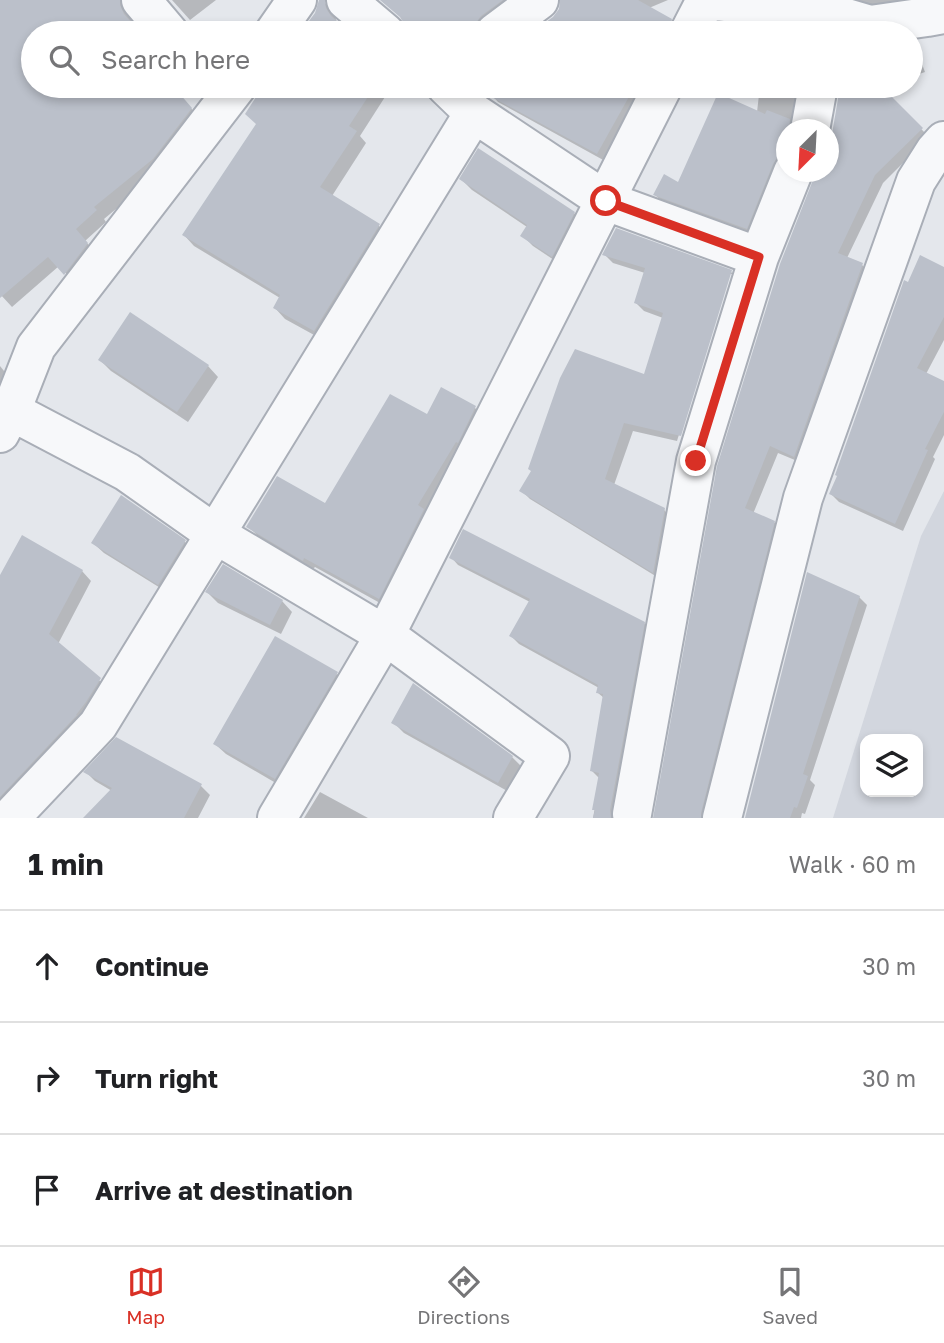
<!DOCTYPE html>
<html lang="en">
<head>
<meta charset="utf-8">
<style>
  :root { --surface:#fff; --page:#f2f2f2; --text:#202124; --muted:#757577; --line:#e0e0e0; --accent:#d93025 }
  body { margin:0; font-family:"Golos Text",sans-serif; background:var(--page); color:var(--text) }
  .controls { position:absolute; right:21px; bottom:21px; display:grid; overflow:hidden; border-radius:14px; box-shadow:0 4px 10px #0003 }
  .controls button { width:63px; height:63px; display:grid; place-items:center; padding:0; border:0; border-bottom:2px solid var(--line); background:var(--surface); color:var(--text); font:35px sans-serif }
  .compass { position:absolute; left:776px; top:119px; width:63px; height:63px; border-radius:50%; background:var(--surface); box-shadow:0 4px 10px #0003; rotate:204deg }
  .stop { position:absolute; width:21px; height:21px; margin:-16px; border:5px solid #d93025; border-radius:50%; background:#fff }
  .stop.end { background:#d93025; border-color:#fff; box-shadow:0 2px 7px #0008 }
  .list { margin:0; padding:0; list-style:none }
  h2 { display:flex; justify-content:space-between; align-items:center; height:91px; margin:0; padding:0 28px; font-size:30px }
  h2 small { font-size:23px; font-weight:400; color:var(--muted) }
  .list li { display:grid; grid-template-columns:46px 1fr auto; gap:21px; align-items:center; box-sizing:border-box; height:112px; padding:0 28px; border-top:2px solid var(--line) }
  .list b { display:block; font-size:26px; white-space:nowrap }
  .list em { font-size:23px; font-style:normal; color:var(--muted) }
  .icon { flex:none; width:38px; height:38px; fill:none; stroke:currentColor; stroke-width:2; stroke-linecap:round; stroke-linejoin:round }
  .map { position:relative; flex:none; width:944px; height:818px; overflow:hidden }
  .search { position:absolute; background:var(--surface); box-shadow:0 4px 10px #0003; left:21px; right:21px; top:21px; height:77px; display:flex; align-items:center; gap:18px; box-sizing:border-box; padding:0 24px; border-radius:38px; color:var(--muted); font-size:26px }
  .sheet { height:427px; background:var(--surface) }
  nav { display:flex; justify-content:space-around; align-items:center; box-sizing:border-box; height:98px; border-top:2px solid var(--line); background:var(--surface); font-size:19px; color:var(--muted) }
  nav a { display:grid; justify-items:center; gap:4px }
  nav .on { color:var(--accent) }
  .map>svg:first-child { display:block }
</style>
</head>
<body>
<div class="map">
<svg width="944" height="818" viewBox="0 0 944 818">
  <rect width="100%" height="100%" fill="#e4e7ec"/>
  <!-- built -->
  <path fill="#d2d6de" fill-rule="evenodd" d="M944,491V818H833L921,536ZM865,739H918V792H865Z"/>
  <!-- shadow -->
  <path fill="#0003" d="M0,0H133L129,15L134,27L140,33H33V86H172L201,120L164,169L104,219L106,222L85,241L98,255L76,284L59,266L12,307L0,294Z
    M172,0H216L190,20Z
    M381,0H520L482,33H408L407,26L402,18Z
    M562,0H668L649,8L671,20L678,28L675,33H534L553,19L560,10Z
    M847,0H899L901,7L881,10Z
    M325,3L335,13L336,20L339,25L349,33H302L318,10Z
    M764,30L801,33H764Z
    M911,45L917,51L925,72L911,77Z
    M265,86H392L360,136L366,143L332,196L379,226L389,236L325,341L285,319L275,308L280,298L194,246L184,235L258,124L247,114Z
    M484,86H646L605,161L498,102Z
    M760,86H806L796,130H786V163L754,236L663,202L655,195L679,184L757,112Z
    M841,86H886L881,88L929,137L883,183L847,258L862,265L870,273L802,463L778,453L753,514L774,522L781,530L709,818H655L815,181L816,172H828V144L833,134Z
    M461,179L574,213L584,224L563,266L533,246L522,235L527,227L472,190Z
    M604,254L731,272L740,281L689,444L681,442L733,274H729L677,441L633,431L614,485L664,510L673,519L662,580L530,499L521,490L645,376L663,318L644,311L636,303L645,273L613,263Z
    M944,268V340L926,374L944,383V435L933,457L935,459L903,531L839,502L831,494L909,284Z
    M100,360L208,366L218,377L188,422L111,371Z
    M0,366L13,382L0,396Z
    M442,389L475,408L485,418L389,608L315,567L313,569L258,536L248,526L325,505L427,416Z
    M185,542L195,552L170,594L104,553L93,543Z
    M451,557L644,623L652,631L618,818H593L600,779L592,771L604,698L598,693L599,688L519,644L511,636L530,602L458,565Z
    M82,571L91,581L58,644L109,689L0,818V579Z
    M207,592L282,601L292,612L281,634L218,603Z
    M859,597L867,605L810,780L815,785L805,814L802,813L801,818H746Z
    M337,674L347,684L286,789L226,754L215,744Z
    M393,722L512,757L523,768L509,792L404,733Z
    M117,739L201,786L210,795L198,818H85L112,791L95,781L86,772Z
    M320,792L368,818H304Z"/>
  <!-- building -->
  <path fill="#bbc0ca" d="M0,0H120V5L124,14L141,33H33V86H173L192,108L153,159L94,207L97,210L76,229L88,243L64,275L48,257L0,298Z
    M319,0H325L326,8L331,16L351,33H300L315,13Z
    M380,0H503L481,16L475,24L474,33H406L405,25L400,17Z
    M560,0H638L672,19L667,33H531L553,17L559,9Z
    M263,86H375L349,126L357,131L320,187L380,224L314,331L273,308L280,295L182,235L256,124L245,114Z
    M482,86H635L597,154L488,95Z
    M847,86H881L923,128L875,175L838,253L863,263L794,457L770,446L745,508L775,521L701,813V818H653L717,466L780,264L813,180L814,172H829V141L832,134L839,93Z
    M718,93L765,114L767,110L790,119L789,130H787V152L779,155L773,164L747,229L653,195L664,174L678,182Z
    M478,148L575,212L552,257L520,236L527,225L459,179Z
    M616,228L732,270L681,436L624,423L605,479L665,508L653,573L519,491L531,471L528,469L560,378L575,349L644,374L663,313L634,303L645,268L602,255Z
    M920,255L944,267V317L917,368L944,381V412L925,449L928,450L895,524L829,494L837,476L835,475L904,280L908,282Z
    M130,312L209,365L177,412L98,360Z
    M441,387L476,406L458,443L456,442L418,505L424,509L379,599L304,558L303,561L246,527L277,476L325,503L390,394L427,414Z
    M121,495L186,540L158,585L91,543Z
    M463,529L645,622L610,810L611,818H593L595,810H592L599,773L590,771L603,694L596,693L598,685L509,636L530,599L449,558Z
    M22,535L83,570L49,634L101,678L86,702L76,715H77L0,797V575Z
    M223,564L283,600L270,625L205,592Z
    M807,572L860,596L803,774L808,776L797,808L794,807L790,818H745Z
    M275,636L338,672L275,779L213,744Z
    M413,683L513,756L498,783L391,723Z
    M116,737L202,784L184,818H83L112,788L83,772Z"/>
  <g fill="none" stroke-linecap="round" stroke-linejoin="round">
    <defs>
      <path id="minor" d="M141,0L169,33
        M346,0L385,33
        M706,0L826,12L870,25L927,17L944,14
        M274,33L297,0
        M495,33L539,0
        M689,33L706,0
        M446,86L474,113L606,201L759,257
        M810,130L818,86
        M11,411L127,472L215,534L385,635L550,756L513,818
        M0,433L11,411L36,347L237,86
        M632,814L696,461L759,257L793,172
        M10,818L98,725L474,113
        M277,818L385,635L663,86
        M722,818L803,498L916,181L935,151L944,141"/>
    </defs>
    <!-- minor casing -->
    <use href="#minor" stroke="#a9aeb7" stroke-width="42"/>
    <!-- minor -->
    <use href="#minor" stroke="#f7f8fa" stroke-width="38"/>
  </g>
  <g fill="none" stroke-linecap="round" stroke-linejoin="round">
    <!-- route -->
    <path stroke="#d93025" stroke-width="9" d="M606,201L759,257L696,461"/>
  </g>
</svg>
<div class="controls">
<button><svg class="icon" aria-label="layers" viewBox="0 0 24 24"><path d="M12 4l9 5-9 5-9-5zM3 14l9 5 9-5"/></svg></button>
</div>
<svg class="compass" viewBox="-18 -18 36 36"><path d="M0-13l5 13h-10z" fill="#e53935"/><path d="M0 13l5-13h-10z" fill="#757577"/></svg>
<div class="stop" style="left:606px;top:201px"></div>
<div class="stop end" style="left:696px;top:461px"></div>
<div class="search"><svg class="icon" aria-label="search" viewBox="0 0 24 24"><circle cx="10" cy="10" r="6"/><path d="M15 15l6 6"/></svg>Search here</div>
</div>
<section class="sheet">
<h2>1 min<small>Walk · 60 m</small></h2>
<ul class="list">
<li><svg class="icon" aria-label="ahead" viewBox="0 0 24 24"><path d="M12 20V5M6 11l6-6 6 6"/></svg><div><b>Continue</b></div><em>30 m</em></li>
<li><svg class="icon" aria-label="right" viewBox="0 0 24 24"><path d="M7 20v-9h11M14 6l5 5-5 5"/></svg><div><b>Turn right</b></div><em>30 m</em></li>
<li><svg class="icon" aria-label="arrive" viewBox="0 0 24 24"><path d="M6 21V4h12l-3 4 3 4H6"/></svg><div><b>Arrive at destination</b></div></li>
</ul>
</section>
<nav>
<a class="on"><svg class="icon" aria-label="map" viewBox="0 0 24 24"><path d="M3 6l6-2 6 2 6-2v14l-6 2-6-2-6 2zM9 4v14M15 6v14"/></svg>Map</a>
<a><svg class="icon" aria-label="directions" viewBox="0 0 24 24"><path d="M12 3l9 9-9 9-9-9zM9 14v-3h6M13 9l2 2-2 2"/></svg>Directions</a>
<a><svg class="icon" aria-label="saved" viewBox="0 0 24 24"><path d="M7 4h10v16l-5-4-5 4z"/></svg>Saved</a>
</nav>
</body>
</html>
